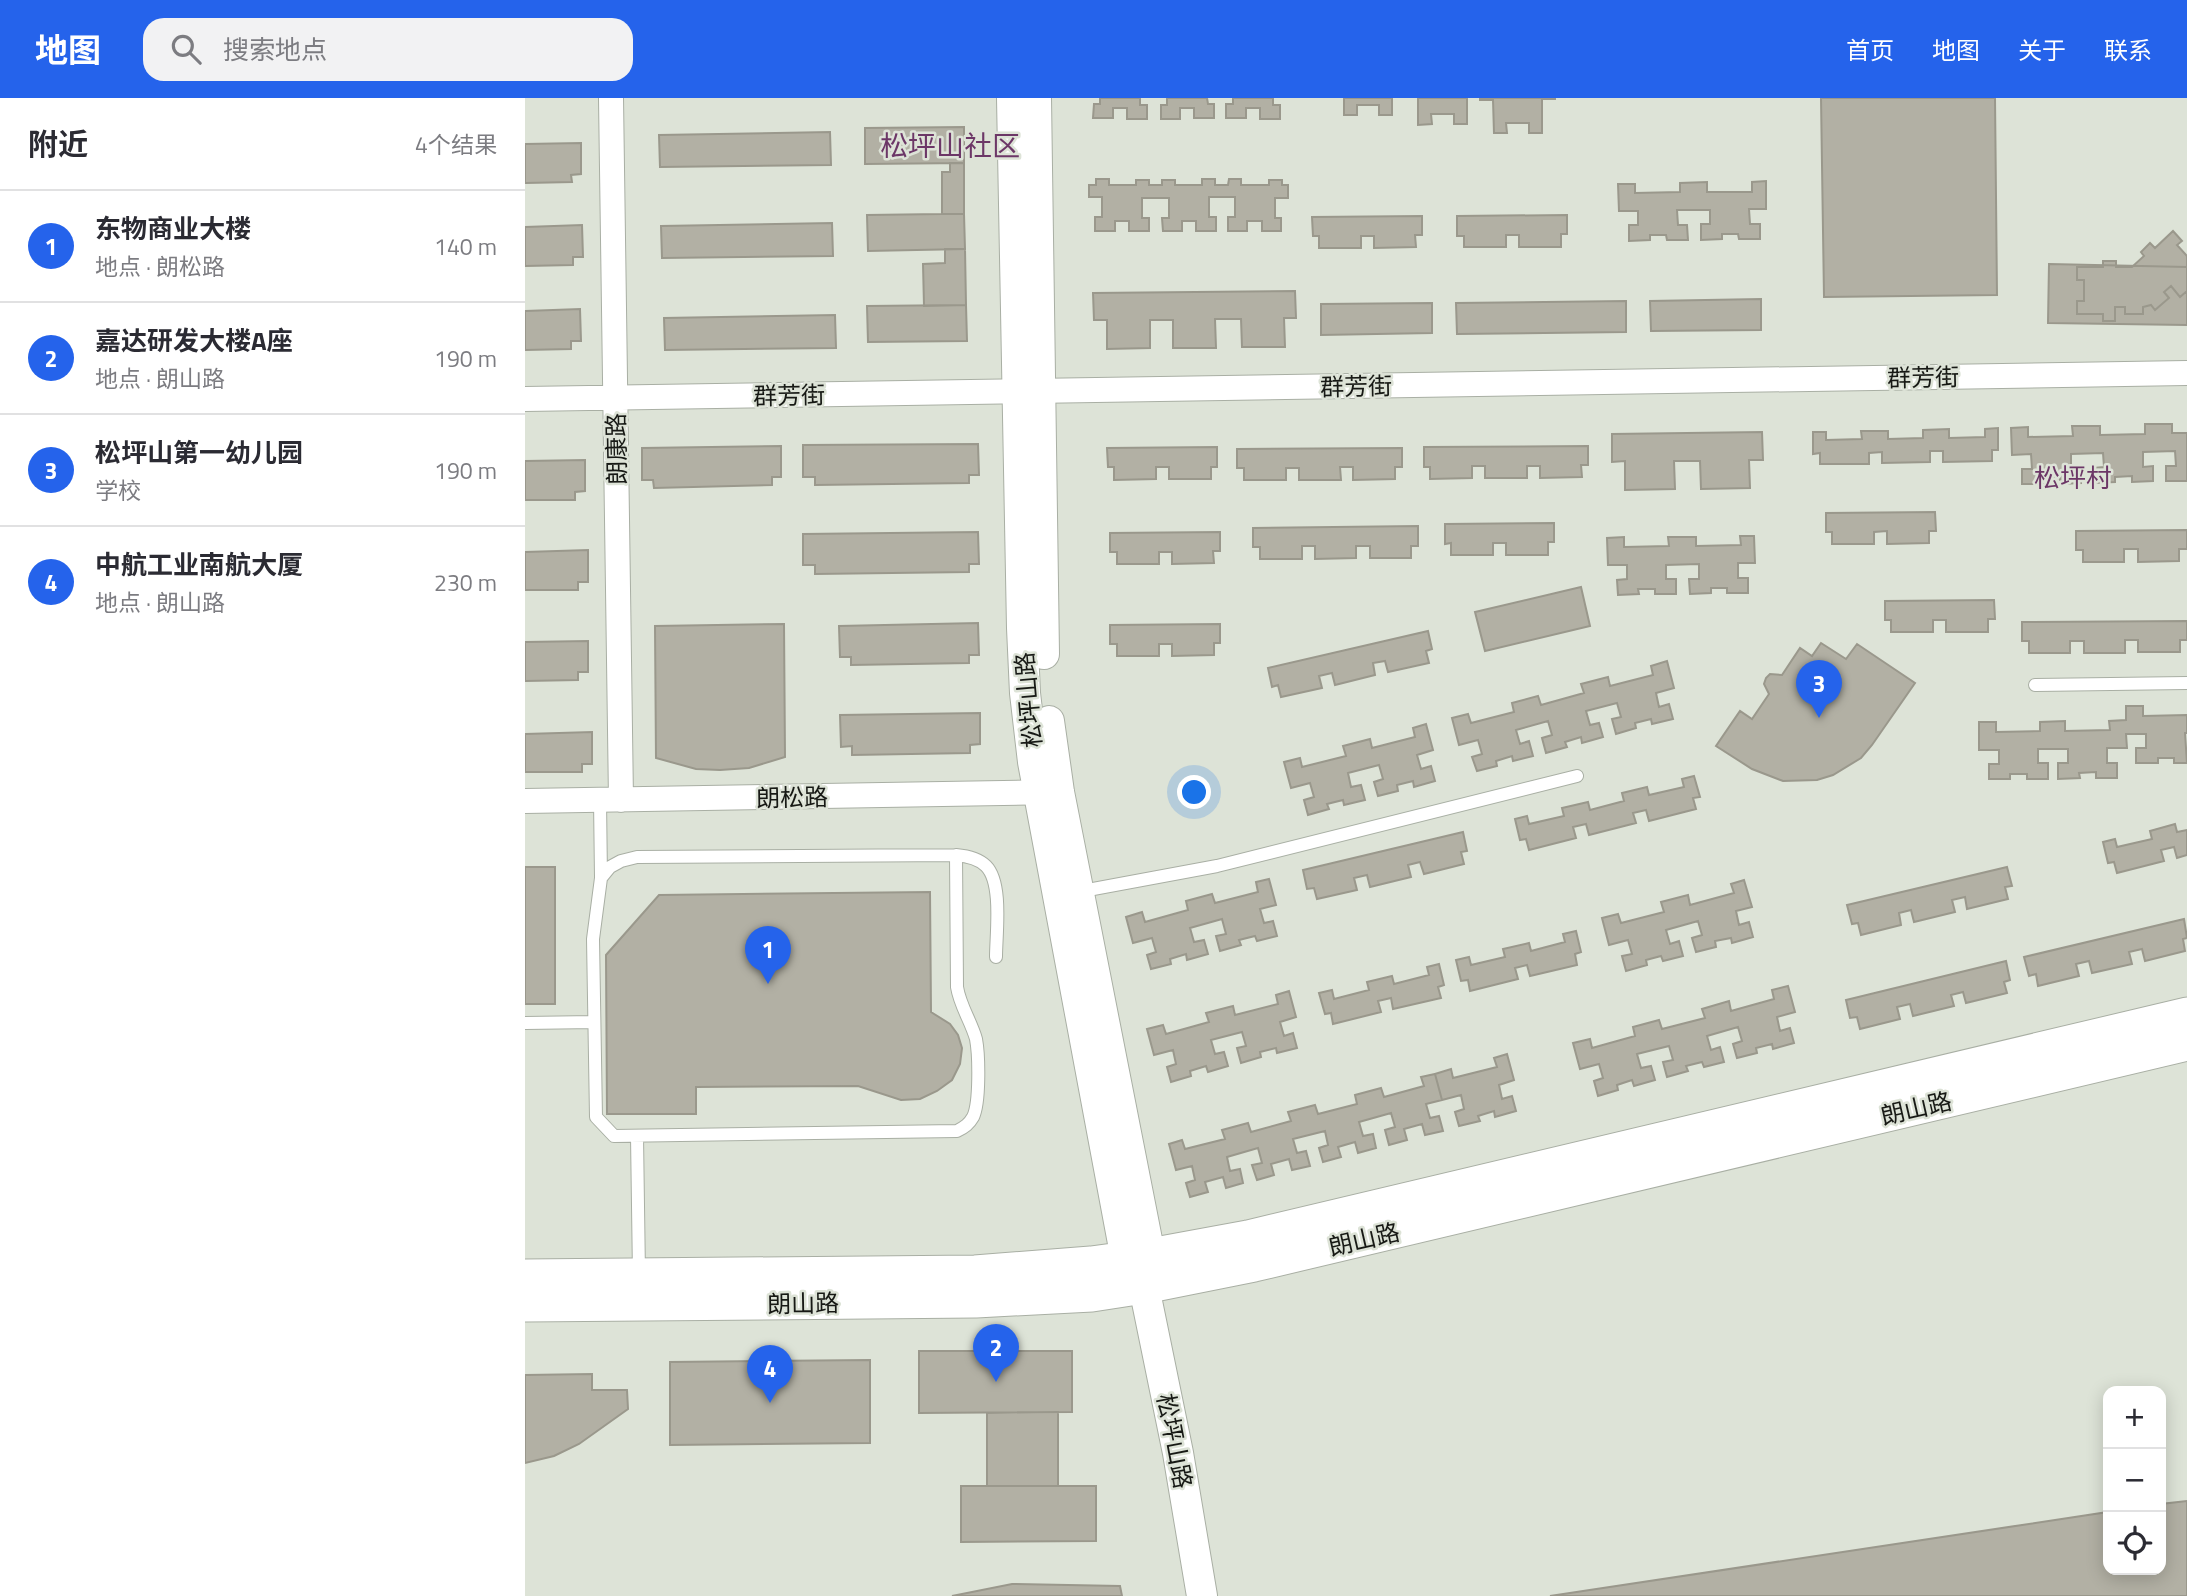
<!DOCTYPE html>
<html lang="zh">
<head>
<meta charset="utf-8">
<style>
  :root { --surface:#fff; --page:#f2f2f3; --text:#2b2b33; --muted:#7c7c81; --line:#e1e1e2; --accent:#2563eb }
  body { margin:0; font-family:"Titillium Web","Noto Sans SC",sans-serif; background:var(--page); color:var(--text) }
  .controls { position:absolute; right:21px; bottom:21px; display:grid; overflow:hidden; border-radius:14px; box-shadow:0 4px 18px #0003 }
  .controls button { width:63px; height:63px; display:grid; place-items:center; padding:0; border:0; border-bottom:2px solid var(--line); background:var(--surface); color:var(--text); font:35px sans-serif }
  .you { position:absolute; left:670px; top:695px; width:24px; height:24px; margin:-18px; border:5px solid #fff; border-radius:50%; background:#1a73e8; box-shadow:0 0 0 10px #1a73e833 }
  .badge { display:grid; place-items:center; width:46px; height:46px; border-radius:50%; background:var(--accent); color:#fff; font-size:23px; font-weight:700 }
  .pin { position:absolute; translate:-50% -58px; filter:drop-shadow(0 2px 4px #0008) }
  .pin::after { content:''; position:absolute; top:37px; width:24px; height:21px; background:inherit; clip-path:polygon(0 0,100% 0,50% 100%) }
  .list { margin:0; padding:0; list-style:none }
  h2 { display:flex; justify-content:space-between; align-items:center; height:91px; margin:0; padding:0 28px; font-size:30px }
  h2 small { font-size:23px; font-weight:400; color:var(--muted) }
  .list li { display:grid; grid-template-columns:46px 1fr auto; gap:21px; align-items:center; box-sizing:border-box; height:112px; padding:0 28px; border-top:2px solid var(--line) }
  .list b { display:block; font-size:26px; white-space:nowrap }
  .list p { margin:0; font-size:23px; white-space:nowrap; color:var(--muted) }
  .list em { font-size:23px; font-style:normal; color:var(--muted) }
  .icon { flex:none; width:38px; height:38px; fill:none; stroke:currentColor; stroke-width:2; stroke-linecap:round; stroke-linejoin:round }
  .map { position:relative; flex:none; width:1662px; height:1498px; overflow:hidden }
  header { display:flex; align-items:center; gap:42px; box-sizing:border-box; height:98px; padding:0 35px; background:var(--accent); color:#fff }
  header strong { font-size:33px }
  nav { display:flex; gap:38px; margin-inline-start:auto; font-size:24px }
  .search { width:490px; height:63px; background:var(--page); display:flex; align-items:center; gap:18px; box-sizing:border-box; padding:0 24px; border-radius:21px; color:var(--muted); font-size:26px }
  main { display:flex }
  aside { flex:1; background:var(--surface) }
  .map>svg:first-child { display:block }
</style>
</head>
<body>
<header>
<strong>地图</strong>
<div class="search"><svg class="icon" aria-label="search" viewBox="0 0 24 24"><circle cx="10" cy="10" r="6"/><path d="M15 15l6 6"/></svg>搜索地点</div>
<nav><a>首页</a><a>地图</a><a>关于</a><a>联系</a></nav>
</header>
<main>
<aside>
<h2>附近<small>4个结果</small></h2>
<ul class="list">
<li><span class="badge">1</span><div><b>东物商业大楼</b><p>地点 · 朗松路</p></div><em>140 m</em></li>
<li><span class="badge">2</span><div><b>嘉达研发大楼A座</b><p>地点 · 朗山路</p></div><em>190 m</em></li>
<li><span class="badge">3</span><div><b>松坪山第一幼儿园</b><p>学校</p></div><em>190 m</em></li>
<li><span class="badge">4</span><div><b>中航工业南航大厦</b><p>地点 · 朗山路</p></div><em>230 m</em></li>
</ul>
</aside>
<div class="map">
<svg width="1662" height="1498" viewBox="0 0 1662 1498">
  <rect width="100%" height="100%" fill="#dde3d7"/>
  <!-- building -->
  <path fill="#b2b0a4" stroke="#9a988c" stroke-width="2" d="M575,0H615V7H622V21H602V10H588V20H568L569,6H575Z
    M642,0H682L683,6H689V20H669V10H655V21H636V7H642Z
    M708,0H748V7H755V21H735V10H721V20H701V6H708Z
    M819,0H867V17H854V7H832V17H819Z
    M893,0H942V26H929V16H906L907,26L893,27Z
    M955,0H1030V1H1017V35H1004V25H981L982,35H969L968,2H955Z
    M1296,0H1470L1472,197L1299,199Z
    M439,29V65L340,66V30Z
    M305,34L306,67L135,69L134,37Z
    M56,45V76L46,77L47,84L0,85V46Z
    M425,65H439V116H417V74H425Z
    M571,81H584V87H611V82H624V87H637V82H650V87H677V81H690V87H703L704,81H716V87H744V82H757V87H763V100H750V120H756V133H737V123H722V133H703V119H710V99H684V119H691V133H671V123H657V133H638L637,120H644V100H617V120H624V133H604V123H590V133H570V119H577V99H564V87H571Z
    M1241,83V111H1224L1225,126H1235V141H1214L1213,136H1197V141L1176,142V126H1185V112H1152L1153,127H1162L1163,142H1142L1141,137H1125V142L1104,143V127H1113V113H1094L1093,86H1110V95L1155,94V85L1182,84V94H1227V84Z
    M417,116H439L440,151L343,153L342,117Z
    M1042,117V136H1036V149H994V137H981V149H939V138H932V118Z
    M897,118V137H890L891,149L849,150V138H836V150H794V138H788L787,119Z
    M307,125L308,158L137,160L136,128Z
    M57,127L58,159H48V167L0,168V129Z
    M1648,133L1657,143L1652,147L1662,158V193L1655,199L1646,188L1639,194L1644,200L1630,212L1626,207L1618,209V216H1600V209H1590V223H1578V216H1552V203H1559V182H1552V169H1578V163H1591V169H1607L1619,158L1616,154L1625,145L1630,150Z
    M420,151H440L441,207L399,208L398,166L420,165Z
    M1524,166L1662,169V227L1523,225Z
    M770,193L771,220H759L760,249H717L716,221H690L691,250H648V222H625V250L582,251V222H569L568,195Z
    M1236,201V232L1126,233L1125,203Z
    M1101,203V234L932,236L931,205Z
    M907,205V235L796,237V206Z
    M441,207L442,243L343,244L342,208Z
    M55,211L56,243H46V251L0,252V213Z
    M310,217L311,250L140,252L139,220Z
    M1620,326H1647V335H1662V383H1641V368H1651L1650,353L1618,354V369L1628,368V383L1607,384V378L1590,379V384L1569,385V370L1579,369L1578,355L1546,356V370H1555L1556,385L1535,386V380L1518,381V386H1497V371H1507L1506,356L1487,357L1486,330L1503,329V339L1548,338L1547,328H1575V337L1620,336Z
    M1473,330V352H1467V363L1418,364V353H1405V364L1357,365V354L1344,355V366H1295V355L1288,356V334H1301V342L1337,341L1336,333H1363V341L1398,340V332L1424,331V340L1460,339V331Z
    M1237,334L1238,362H1224L1225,390L1176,391L1175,363H1149L1150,391L1100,392V363L1087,364V336Z
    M453,346L454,377H444V385L290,387V379H278V347Z
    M256,348V379H247V387L129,390L128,382H117V350Z
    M1063,348V367H1056L1057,379L1015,380V368H1002V380H960V368H947V380L905,381V369H899V349Z
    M692,349V369H686V381H644V369H631V381L589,382V369H583L582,350Z
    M877,350V369H870V381L828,382V369H815L816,382H774V370H761V382H719V370H712V351Z
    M60,362V393L50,394V402H0V363Z
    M1410,414L1411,433H1404V445L1362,446V433L1349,434V446H1307V434H1301V415Z
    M1029,425V444H1023V457H981V445H968V457H926V445L920,446V426Z
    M893,428V448H886V460H845V448H831V460L790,461V448H777V461H735V449H728V430Z
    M1662,432V451H1654V463L1613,464V451H1599V464H1558V452H1551V433Z
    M453,434L454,466H444V474L290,476V467H278V436Z
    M695,434V453H688L689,465L647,466V454H634V466H592V454H585V435Z
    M1215,438H1229L1230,465H1213V480H1223V495H1202V490H1186V495L1165,496L1164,481H1174V466L1141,467V481H1151V496H1130V491H1113L1114,496L1093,497L1092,482L1102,481V467H1083L1082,440L1099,439V449L1144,448L1143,439H1171V448L1216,447Z
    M63,452V484H53V492H0V454Z
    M1056,489L1065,528L960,553L950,514Z
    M1469,502L1470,521H1463V534H1421V522H1408V534H1366V522H1360V503Z
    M1662,523V542H1655V554H1613V542H1600V555H1559V543H1545V555H1504V543H1497V524Z
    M453,525L454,557H444V565L326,567V559H315L314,528Z
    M259,526L260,659L224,670L195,672L171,671L131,660L130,528Z
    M695,526V545H689V557L647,558V546H634V558H592V546H585V527Z
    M903,533L907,551L901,553L904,565L863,574L860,563L848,565L850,577L810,587L807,575L794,578L797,590L756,599L753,587L747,589L743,570Z
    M63,543V574H53V582L0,583V544Z
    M1296,545L1321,561L1332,546L1390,585L1347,647L1336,660L1308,677L1292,682L1258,683L1227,671L1191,648L1215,613L1227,621L1244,596L1239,586L1241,580L1245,576L1257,577L1275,550L1287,558Z
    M1142,563L1149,590L1131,595L1134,609L1144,606L1148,621L1127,626L1126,621L1110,625L1111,630L1091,636L1087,621L1096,619L1092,605L1061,613L1065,627L1074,625L1078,639L1057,645L1056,639L1040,644L1042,649L1021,655L1017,640L1027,637L1023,623L991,632L995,646L1004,643L1008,658L988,663L987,658L971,663L972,668L952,673L947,659L957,656L953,642L934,647L927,620L943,616L946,625L989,614L987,605L1013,598L1016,607L1059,595L1056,586L1083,579L1085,588L1128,577L1126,568Z
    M1601,608H1618V618L1662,617V635H1660L1662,665H1649V660H1633V665H1611V650H1621V636H1601L1602,650H1582V665H1592V680H1571V674L1554,675L1555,680L1533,681V665H1543V651H1513V665H1523V681H1502V676H1485V681H1464V666H1474V652H1454V624H1471V634L1515,633V624L1540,623V633L1585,632L1584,623L1601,622Z
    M455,615V646L445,647V655L327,657V648L316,649L315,617Z
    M901,626L908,652L892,657L896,671L906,668L910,683L889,689L888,683L872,687L873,693L853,698L849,684L858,681L854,667L823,675L826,689L836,687L840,702L819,707L818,702L802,706L804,711L783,717L779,702L789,699L785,685L766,690L759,664L775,660L777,669L821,658L818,648L845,641L847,650L890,639L888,630Z
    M67,634V666H57V674H0V636Z
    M1169,678L1175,699L1168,700L1171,711L1124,723L1121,712L1108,715L1111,725L1064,737L1061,726L1048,729L1051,740L1004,752L1001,741L995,742L990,721L1002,718L1004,726L1039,718L1037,710L1063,704L1065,712L1099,703L1097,695L1122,689L1124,697L1159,689L1157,681Z
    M1650,726L1652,734L1662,732V757L1652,760L1649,749L1636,752L1639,763L1592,775L1589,764L1583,765L1578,744L1590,741L1592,749L1627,741L1625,733Z
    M938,734L942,753L936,754L939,766L899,776L895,764L883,767L886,779L845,789L842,777L829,780L832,792L792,801L789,790L782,791L778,772Z
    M0,769H30V906H0Z
    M1482,769L1487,788L1480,789L1483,801L1442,811L1440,799L1427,802L1430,814L1389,824L1386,812L1374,815L1376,827L1336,837L1333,825L1327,826L1322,807Z
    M744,781L751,807L735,811L739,825L748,823L752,838L732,843L730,838L714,842L716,847L695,853L691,838L701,836L697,821L665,830L669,844L679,842L683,856L662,862L661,856L645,861L646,866L626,871L622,857L631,854L627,840L608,845L601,819L617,814L620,824L663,812L661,803L687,796L690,805L733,794L731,784Z
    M1219,782L1227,809L1211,813L1214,827L1224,824L1228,839L1207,845L1206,840L1190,843L1191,849L1171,854L1167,840L1177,837L1173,823L1141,832L1145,846L1154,843L1158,858L1138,863L1136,858L1121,862L1122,867L1101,873L1097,858L1107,856L1103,842L1084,847L1077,820L1093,816L1096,825L1139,814L1136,804L1163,797L1165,807L1209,795L1206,786Z
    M405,794L406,914L425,926L433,937L437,950L435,966L427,982L412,993L395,1001L376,1002L333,988L171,989V1016H82L81,857L134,797Z
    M1659,821L1662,840L1658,841L1660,853L1620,863L1617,851L1604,854L1607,866L1567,875L1564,863L1551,866L1554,878L1513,888L1511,876L1504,878L1499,859Z
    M1051,833L1056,854L1050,856L1052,867L1005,878L1002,867L990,870L993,881L945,893L943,882L936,883L931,862L944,859L946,867L980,859L978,851L1004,845L1006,853L1040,844L1038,836Z
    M1481,863L1485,882L1479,884L1482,895L1441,905L1438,894L1426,897L1429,908L1388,918L1385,906L1372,909L1375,921L1335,931L1332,919L1325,920L1321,902Z
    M914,866L919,887L913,889L916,900L868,911L866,900L853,903L856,914L808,926L806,915L800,916L794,895L807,892L809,901L844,892L842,884L867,878L869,886L904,877L902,869Z
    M1263,888L1270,914L1252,919L1255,933L1265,930L1269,945L1248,951L1247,946L1231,950L1232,955L1212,960L1208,946L1217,943L1213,929L1182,938L1186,952L1195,949L1199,964L1179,969L1177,964L1161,968L1163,973L1142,979L1138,964L1148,962L1144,948L1112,956L1116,970L1126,968L1130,982L1109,988L1107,982L1092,987L1093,992L1073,998L1069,983L1078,980L1074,966L1055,971L1048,945L1065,941L1067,950L1110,938L1108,929L1134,922L1137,931L1180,920L1177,911L1204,903L1206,913L1249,901L1247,892Z
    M764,893L771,919L755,924L759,938L768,935L772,950L752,955L751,950L735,954L736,959L716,965L712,950L721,948L717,934L686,942L690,956L699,954L703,968L683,974L681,968L665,973L666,978L646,984L642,969L651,966L648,952L629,957L622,931L638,927L641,936L684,924L681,915L708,908L710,917L753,906L751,897Z
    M982,956L989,982L974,987L977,1001L987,998L991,1013L970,1019L969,1013L953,1018L955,1023L934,1028L930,1014L939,1011L936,997L917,1002L910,976L926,971L928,980L972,969L969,960Z
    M910,976L917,1002L901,1006L905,1020L914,1018L918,1033L900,1037L897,1026L879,1031L882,1042L864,1047L860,1032L870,1029L866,1015L834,1024L838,1038L848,1036L851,1050L833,1055L830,1044L813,1049L816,1059L798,1064L794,1050L803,1047L800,1033L768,1041L772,1055L781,1053L785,1068L767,1072L764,1061L746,1066L749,1077L732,1082L727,1067L737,1065L733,1050L702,1059L705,1073L715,1071L718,1085L701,1090L698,1079L680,1084L683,1094L665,1099L661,1085L670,1082L667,1068L651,1072L644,1046L657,1042L660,1051L700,1041L697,1032L723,1025L726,1034L766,1023L763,1014L790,1007L793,1016L832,1006L830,997L856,990L859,999L899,988L896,979Z
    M394,1253H547V1314L394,1315Z
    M345,1262V1345L145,1347V1264Z
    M67,1276V1292H102L103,1311L54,1346L29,1358L0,1365V1277Z
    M533,1314V1388H462V1315Z
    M436,1388H571V1443L436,1444Z
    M1662,1403V1498H1025L1583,1414V1472H1636V1406Z
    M487,1486L595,1488L597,1498H427Z"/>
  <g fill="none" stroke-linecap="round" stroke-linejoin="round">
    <defs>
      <path id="service" d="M1510,587L1662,585
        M75,702L76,780
        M431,757L432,889C435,908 446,923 451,941C454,957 455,1005 448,1019C444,1026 440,1029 432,1033L89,1038L71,1019L68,841L76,780L85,769L96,763L112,759L431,757C442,758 453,760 461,768C478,785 471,836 471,859
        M552,794L692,768L1052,678
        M0,925L69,924
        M112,1038L114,1177"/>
      <path id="minor" d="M86,0L96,702
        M0,301L1662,275
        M0,703L531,694"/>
      <path id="tertiary" d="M487,0L497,530L500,595L508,664L601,1161L619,1189L653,1355L677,1498
        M511,0L519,556
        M524,623L534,694L625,1157L621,1179"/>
      <path id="secondary" d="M0,1178L450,1174L566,1165L625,1157L723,1139L1662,916
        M0,1207L451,1203L567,1197L619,1189L729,1167L1662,946"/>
    </defs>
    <!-- service casing -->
    <use href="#service" stroke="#a9afa4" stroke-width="14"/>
    <!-- minor casing -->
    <use href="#minor" stroke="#a9afa4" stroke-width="26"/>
    <!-- tertiary casing -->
    <use href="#tertiary" stroke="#a9afa4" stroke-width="32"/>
    <!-- secondary casing -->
    <use href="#secondary" stroke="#a9afa4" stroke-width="35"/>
    <!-- service -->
    <use href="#service" stroke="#fff" stroke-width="12"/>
    <!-- minor -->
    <use href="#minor" stroke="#fff" stroke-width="24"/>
    <!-- tertiary -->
    <use href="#tertiary" stroke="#fff" stroke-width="30"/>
    <!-- secondary -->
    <use href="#secondary" stroke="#fff" stroke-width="33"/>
  </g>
  <g text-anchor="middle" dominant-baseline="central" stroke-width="5" stroke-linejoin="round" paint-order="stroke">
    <!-- street labels -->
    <g font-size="24" fill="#171915" stroke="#dde3d7">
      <text transform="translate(1398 279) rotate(-1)">群芳街</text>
      <text transform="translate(831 288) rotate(-1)">群芳街</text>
      <text transform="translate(264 297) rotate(-1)">群芳街</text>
      <text transform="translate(91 351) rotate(-91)">朗康路</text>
      <text transform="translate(503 602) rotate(-95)">松坪山路</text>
      <text transform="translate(267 699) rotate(-1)">朗松路</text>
      <text transform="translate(1391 1010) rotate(-13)">朗山路</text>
      <text transform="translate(839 1141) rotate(-13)">朗山路</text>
      <text transform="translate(278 1205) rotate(-1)">朗山路</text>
      <text transform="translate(650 1343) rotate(79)">松坪山路</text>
    </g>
    <!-- neighbourhood labels -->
    <g font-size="26" fill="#6c3767" stroke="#dde3d7">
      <text x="1548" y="379">松坪村</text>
    </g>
    <!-- quarter labels -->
    <g font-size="28" fill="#6c3767" stroke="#dde3d7">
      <text x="425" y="47">松坪山社区</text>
    </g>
  </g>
</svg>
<div class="controls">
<button>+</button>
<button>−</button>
<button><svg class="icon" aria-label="locate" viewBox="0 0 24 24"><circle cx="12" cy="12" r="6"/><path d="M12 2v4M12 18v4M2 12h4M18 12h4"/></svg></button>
</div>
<div class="you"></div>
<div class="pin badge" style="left:243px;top:886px">1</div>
<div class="pin badge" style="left:471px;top:1284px">2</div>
<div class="pin badge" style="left:1294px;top:620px">3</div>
<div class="pin badge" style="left:245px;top:1305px">4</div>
</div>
</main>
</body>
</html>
